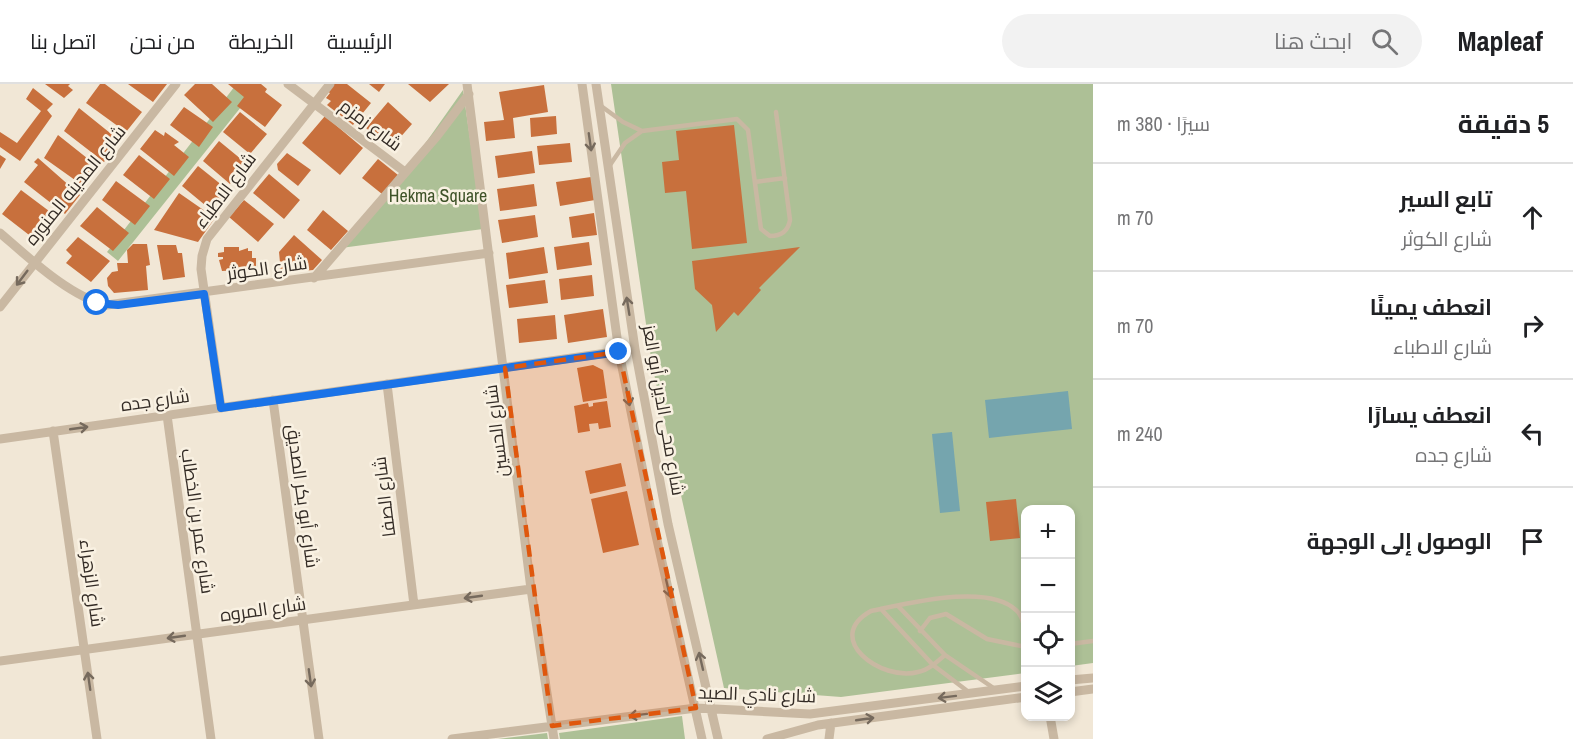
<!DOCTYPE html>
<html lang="ar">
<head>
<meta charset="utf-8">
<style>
  :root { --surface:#fff; --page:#f2f2f2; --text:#202124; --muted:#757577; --line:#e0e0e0 }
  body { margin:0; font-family:"Archivo Narrow",Cairo,sans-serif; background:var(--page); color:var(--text); direction:rtl }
  .controls { position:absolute; right:18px; bottom:18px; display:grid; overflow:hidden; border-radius:12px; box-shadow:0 3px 9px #0003 }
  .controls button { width:54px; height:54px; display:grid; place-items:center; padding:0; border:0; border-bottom:2px solid var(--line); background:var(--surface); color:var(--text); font:30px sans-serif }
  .stop { position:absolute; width:18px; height:18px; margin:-14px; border:4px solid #1a73e8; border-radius:50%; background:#fff }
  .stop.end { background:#1a73e8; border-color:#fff; box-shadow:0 2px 6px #0008 }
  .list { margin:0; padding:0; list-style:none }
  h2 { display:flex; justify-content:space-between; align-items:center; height:78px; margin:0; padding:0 24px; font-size:26px }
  h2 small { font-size:20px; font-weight:400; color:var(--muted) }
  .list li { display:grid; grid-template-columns:39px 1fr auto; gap:18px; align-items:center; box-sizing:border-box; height:108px; padding:0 24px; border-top:2px solid var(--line) }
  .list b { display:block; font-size:22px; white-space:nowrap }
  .list p { margin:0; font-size:20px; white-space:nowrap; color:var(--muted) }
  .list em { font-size:20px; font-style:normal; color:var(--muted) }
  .icon { flex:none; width:33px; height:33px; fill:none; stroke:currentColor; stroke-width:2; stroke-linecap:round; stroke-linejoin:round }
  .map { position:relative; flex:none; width:1093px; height:655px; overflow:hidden; direction:ltr }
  header { display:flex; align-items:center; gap:36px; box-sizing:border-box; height:84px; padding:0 30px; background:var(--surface); border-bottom:2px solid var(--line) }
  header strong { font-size:28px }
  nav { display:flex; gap:33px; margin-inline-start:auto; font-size:21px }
  .search { width:420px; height:54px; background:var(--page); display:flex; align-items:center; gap:15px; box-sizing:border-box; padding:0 21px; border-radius:33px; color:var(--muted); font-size:22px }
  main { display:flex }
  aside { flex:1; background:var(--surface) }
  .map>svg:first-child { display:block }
</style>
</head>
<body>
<header>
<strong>Mapleaf</strong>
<div class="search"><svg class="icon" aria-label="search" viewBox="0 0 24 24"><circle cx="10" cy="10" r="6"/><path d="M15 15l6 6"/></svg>ابحث هنا</div>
<nav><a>الرئيسية</a><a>الخريطة</a><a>من نحن</a><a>اتصل بنا</a></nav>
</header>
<main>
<aside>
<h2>5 دقيقة<small>سيرًا · 380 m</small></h2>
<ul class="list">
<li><svg class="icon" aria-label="ahead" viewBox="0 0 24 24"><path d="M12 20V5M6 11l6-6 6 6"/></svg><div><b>تابع السير</b><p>شارع الكوثر</p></div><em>70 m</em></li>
<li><svg class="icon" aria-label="right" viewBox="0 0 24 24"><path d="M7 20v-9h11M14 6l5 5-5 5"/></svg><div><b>انعطف يمينًا</b><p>شارع الاطباء</p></div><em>70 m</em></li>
<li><svg class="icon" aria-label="left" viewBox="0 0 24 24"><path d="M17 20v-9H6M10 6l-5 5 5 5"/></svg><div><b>انعطف يسارًا</b><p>شارع جده</p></div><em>240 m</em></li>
<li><svg class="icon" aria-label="arrive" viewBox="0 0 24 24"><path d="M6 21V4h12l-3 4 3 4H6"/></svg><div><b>الوصول إلى الوجهة</b></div></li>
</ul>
</aside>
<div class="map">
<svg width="1093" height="655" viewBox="0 0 1093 655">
  <rect width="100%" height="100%" fill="#f1e7d6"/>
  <!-- green -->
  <path fill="#adc096" d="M611,0H1093V579L1071,582L1070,426H1026L1025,589L841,613L724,604L652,281Z
    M235,2L249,13L118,177L107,168Z
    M463,6L483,145L341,164L405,88Z
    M682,632L685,655H560L559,649Z
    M547,649L548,655H498Z"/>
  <!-- water -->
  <path fill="#75a5ae" d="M1068,307L1072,345L989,354L985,316Z
    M952,348L960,427L940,429L932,350Z"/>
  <!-- building -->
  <path fill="#c8703d" d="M45,0H70L68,2L73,6L64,14Z
    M100,0H105L142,28L126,48L86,19Z
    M128,0H167L153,18Z
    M195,0H212L232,18L213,38L184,11Z
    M228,0H261L267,5L265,8L282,21L265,43L237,22L244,13Z
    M334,0H347L371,19L353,41L327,21L331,17L326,14L330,9L328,8Z
    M369,0H385L379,8Z
    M408,0H449L430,18Z
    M544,1L548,28L513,34L515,54L486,57L484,38L504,36L499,8Z
    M33,4L53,20L47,26L52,32L20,77L0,63V48L17,59L41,27L26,15Z
    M388,18L412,40L390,65L366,44Z
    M184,23L213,43L199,63L170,41Z
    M79,24L120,57L104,78L64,47Z
    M240,28L267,50L250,70L223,48Z
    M325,32L363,64L340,91L302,59Z
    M556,32L557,50L531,53L530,34Z
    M734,41L747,159L692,165L686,107L665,109L662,78L679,76L676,47Z
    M155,46L164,52L165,48L179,58L174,61L189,73L174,92L140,65Z
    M58,51L97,82L82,101L44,74Z
    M219,57L247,80L230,100L203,77Z
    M570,59L572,78L539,81L537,62Z
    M532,67L535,89L498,94L495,72Z
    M287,69L311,86L298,102L278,86L277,80Z
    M0,71L6,75L0,85Z
    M139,71L170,95L154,115L123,91Z
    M38,74L80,111L65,130L24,98L38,81L34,78Z
    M378,75L398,91L382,110L362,94Z
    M198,82L228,106L211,126L182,102Z
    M269,90L300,116L284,135L253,109Z
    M591,93L595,116L560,122L556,98Z
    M116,97L150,122L135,141L102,116Z
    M534,100L537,122L500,127L497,105Z
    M21,106L53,130L33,154L2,130Z
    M179,109L215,134L198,158L154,146Z
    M244,116L274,140L258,158L229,133Z
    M97,123L129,149L113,167L80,142Z
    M323,126L348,147L331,166L307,146Z
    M594,129L597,151L572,154L569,133Z
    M535,131L538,153L502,159L498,136Z
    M294,151L322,176L313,186L281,189L279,168Z
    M78,153L110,177L91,198L66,179L72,172L66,166Z
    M589,158L592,181L557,186L554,163Z
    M133,160H147L150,181L146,182L148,206L114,209L108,202L107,194L112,188L118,187L117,179H128L127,166Z
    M157,161H176L178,169H182L185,193L163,196Z
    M224,163H239V167L248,164V167H252V174H256V184H248V191H241V186L222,187L219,176L223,175V173H218V169L224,168Z
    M544,163L548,189L509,195L506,169Z
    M800,163L759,204L761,206L738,232L734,228L716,248L712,221L695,205L692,177Z
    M592,191L594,212L561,216L559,195Z
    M545,196L548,219L509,224L506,201Z
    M603,225L607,253L568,259L564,231Z
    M555,231L557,255L519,259L517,235Z
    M593,281L603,286L607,314L583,318L577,284Z
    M607,317L611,343L599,345L598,339L589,340L590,347L578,349L574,322L588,319L589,323L593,322V319Z
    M621,379L626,402L590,410L585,387Z
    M627,407L639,461L603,469L591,415Z
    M1016,415L1020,454L990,457L986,418Z"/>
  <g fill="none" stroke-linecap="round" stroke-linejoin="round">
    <!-- service -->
    <path stroke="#c9b8a2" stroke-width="4.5" d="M601,22L623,38L642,47
      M610,81L625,59L642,47L737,35L748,46L761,145L770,152C782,152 788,147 790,136L776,28
      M755,98L785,94
      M898,522L945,571L995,605
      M881,525L933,581L970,609
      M920,547L930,534L946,530L987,555L1026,563
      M1070,560L1093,557
      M945,571C937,578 928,586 918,588C881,598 822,554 871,527C906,520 989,498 1017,527C1026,536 1024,551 1025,563"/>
    <!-- minor -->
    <path stroke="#c9b8a2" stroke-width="9" d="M288,0L405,88
      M467,0L531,505L554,655
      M582,0L619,268L655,447L702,655
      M596,0L635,265L668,440L718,655
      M0,149C28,173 71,214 107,221L489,169
      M314,194L437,52L469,10
      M0,223L176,0
      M387,300L414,521
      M273,316L319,655
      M221,324L201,185L202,172L207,155L330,0
      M167,331L211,655
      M53,347L97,655
      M0,355L635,265
      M0,577L531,505
      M1070,596L1093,594
      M1070,608L1093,605
      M1050,632L1054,655
      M452,655L696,624L810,630L1026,602
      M767,655L818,641L1026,613
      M829,655L831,639"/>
  </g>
  <!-- one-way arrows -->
  <defs><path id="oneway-shaft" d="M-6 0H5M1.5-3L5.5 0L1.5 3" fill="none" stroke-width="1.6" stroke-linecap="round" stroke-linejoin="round" transform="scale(1.5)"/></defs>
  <g stroke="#766a5d">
    <use href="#oneway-shaft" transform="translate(590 58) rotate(82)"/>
    <use href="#oneway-shaft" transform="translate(22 194) rotate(127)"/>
    <use href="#oneway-shaft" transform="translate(628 222) rotate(-99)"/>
    <use href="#oneway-shaft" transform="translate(628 313) rotate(79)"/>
    <use href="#oneway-shaft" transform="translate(79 344) rotate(-8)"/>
    <use href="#oneway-shaft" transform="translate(668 504) rotate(77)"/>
    <use href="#oneway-shaft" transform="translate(473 513) rotate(172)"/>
    <use href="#oneway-shaft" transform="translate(176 553) rotate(172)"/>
    <use href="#oneway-shaft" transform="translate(701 577) rotate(-103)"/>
    <use href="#oneway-shaft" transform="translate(310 594) rotate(82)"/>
    <use href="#oneway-shaft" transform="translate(89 597) rotate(-98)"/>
    <use href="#oneway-shaft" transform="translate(947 613) rotate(173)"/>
    <use href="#oneway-shaft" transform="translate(638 631) rotate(173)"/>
    <use href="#oneway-shaft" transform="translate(865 635) rotate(-8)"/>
  </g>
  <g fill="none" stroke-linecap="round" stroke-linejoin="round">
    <!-- route -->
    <path stroke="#1a73e8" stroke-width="8" d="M97,219L118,221L204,210L221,324L619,268"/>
  </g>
  <!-- marked area -->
  <path fill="#df570d" fill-opacity="0.2" stroke="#df570d" stroke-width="4.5" stroke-dasharray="12 8" stroke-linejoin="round" d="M619,268L696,624L552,642L505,284Z"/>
  <g text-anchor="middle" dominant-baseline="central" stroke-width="5" stroke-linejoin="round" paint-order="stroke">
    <!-- street labels -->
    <g font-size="18" fill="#332b25" stroke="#f9f1e2">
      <text transform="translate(371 41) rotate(37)">شارع زمزم</text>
      <text transform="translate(75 101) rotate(-51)">شارع المدينه المنوره</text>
      <text transform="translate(225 106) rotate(-53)">شارع الاطباء</text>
      <text transform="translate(267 184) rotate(-8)">شارع الكوثر</text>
      <text transform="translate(155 316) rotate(-8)">شارع جده</text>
      <text transform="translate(664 326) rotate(80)">شارع محى الدين أبو العز</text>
      <text transform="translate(496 347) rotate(-97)">شارع الحسين</text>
      <text transform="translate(303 412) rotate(82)">شارع أبو بكر الصديق</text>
      <text transform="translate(384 413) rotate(-97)">شارع الصفا</text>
      <text transform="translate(198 437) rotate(82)">شارع عمر بن الخطاب</text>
      <text transform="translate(92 499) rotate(82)">شارع الزهراء</text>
      <text transform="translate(263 525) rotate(-8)">شارع المروه</text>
      <text transform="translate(757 610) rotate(2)">شارع نادي الصيد</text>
    </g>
    <!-- park labels -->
    <g font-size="18" fill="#3e5228" stroke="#f9f1e2">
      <text x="438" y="111">Hekma Square</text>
    </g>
  </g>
</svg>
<div class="controls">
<button>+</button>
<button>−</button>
<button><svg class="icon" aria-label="locate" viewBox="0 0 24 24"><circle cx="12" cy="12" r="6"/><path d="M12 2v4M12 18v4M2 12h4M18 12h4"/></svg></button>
<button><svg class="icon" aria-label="layers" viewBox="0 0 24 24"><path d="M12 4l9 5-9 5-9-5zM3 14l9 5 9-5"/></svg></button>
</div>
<div class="stop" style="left:97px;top:219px"></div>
<div class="stop end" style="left:619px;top:268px"></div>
</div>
</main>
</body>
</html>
